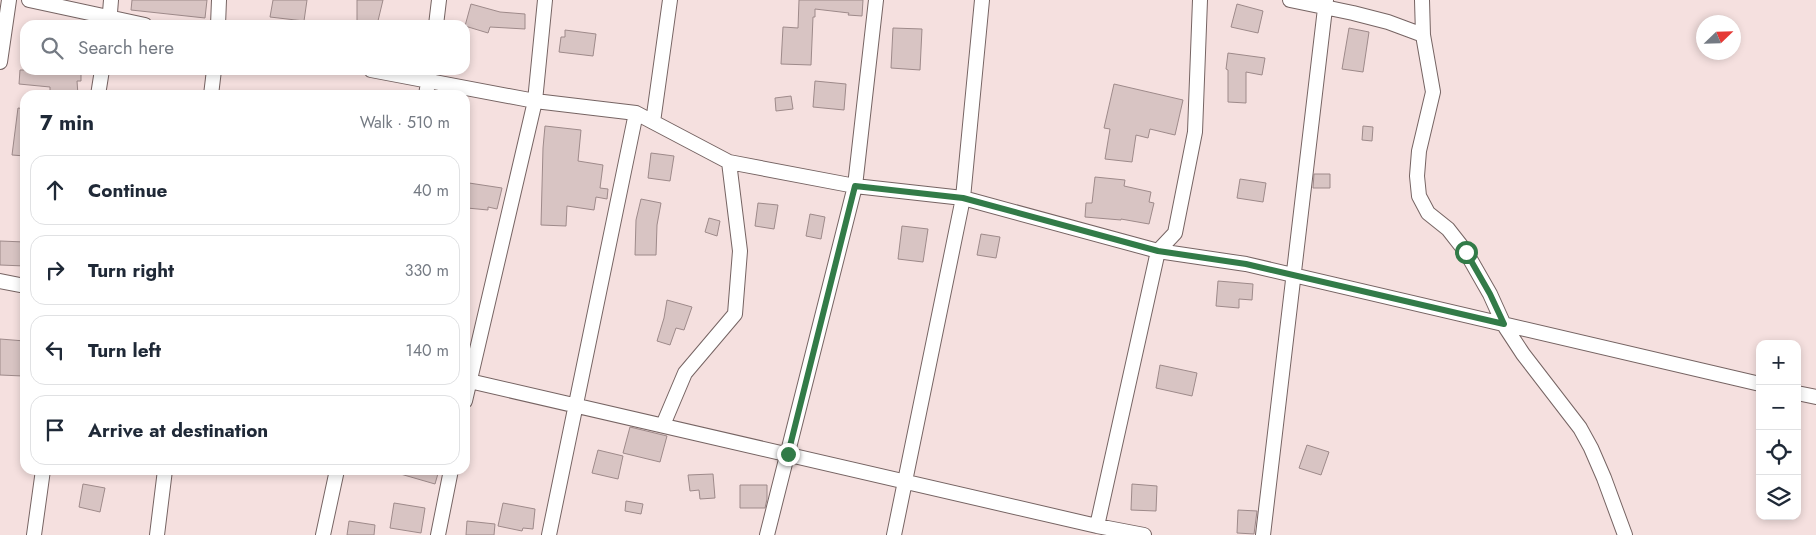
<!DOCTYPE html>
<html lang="en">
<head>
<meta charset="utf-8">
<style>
  :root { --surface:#fff; --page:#f2f2f3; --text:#1f2937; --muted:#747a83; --line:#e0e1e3 }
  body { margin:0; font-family:Jost,sans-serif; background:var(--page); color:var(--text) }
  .controls { position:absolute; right:15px; bottom:15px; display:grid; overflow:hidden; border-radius:10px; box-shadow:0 2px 8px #0003 }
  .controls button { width:45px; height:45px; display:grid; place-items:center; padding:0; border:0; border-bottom:1px solid var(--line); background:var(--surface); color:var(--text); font:25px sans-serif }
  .compass { position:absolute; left:1696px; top:15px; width:45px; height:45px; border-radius:50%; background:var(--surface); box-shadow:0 2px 8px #0003; rotate:67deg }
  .stop { position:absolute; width:15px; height:15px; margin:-11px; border:4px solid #327b48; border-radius:50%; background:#fff }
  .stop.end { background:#327b48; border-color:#fff; box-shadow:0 1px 5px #0008 }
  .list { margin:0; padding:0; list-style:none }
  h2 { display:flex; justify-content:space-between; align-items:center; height:65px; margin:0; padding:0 20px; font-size:21px }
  h2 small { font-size:16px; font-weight:400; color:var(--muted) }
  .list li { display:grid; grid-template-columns:32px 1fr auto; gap:15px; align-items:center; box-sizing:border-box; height:70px; margin:0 10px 10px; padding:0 10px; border:1px solid var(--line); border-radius:15px }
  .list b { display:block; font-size:19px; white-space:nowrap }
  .list em { font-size:16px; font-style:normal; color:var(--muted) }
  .icon { flex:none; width:28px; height:28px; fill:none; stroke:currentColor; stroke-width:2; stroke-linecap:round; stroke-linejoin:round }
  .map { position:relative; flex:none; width:1816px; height:535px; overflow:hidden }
  .search { position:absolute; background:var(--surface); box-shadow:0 2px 8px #0003; left:20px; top:20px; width:450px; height:55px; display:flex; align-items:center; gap:12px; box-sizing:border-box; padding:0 18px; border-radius:15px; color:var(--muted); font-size:19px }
  .panel { position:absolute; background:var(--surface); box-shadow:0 2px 8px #0003; left:20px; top:90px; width:450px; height:385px; border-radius:15px }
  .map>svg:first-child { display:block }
</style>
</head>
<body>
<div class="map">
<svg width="1816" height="535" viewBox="0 0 1816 535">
  <rect width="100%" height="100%" fill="#f5e0df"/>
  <!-- building -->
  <path fill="#d8c4c3" stroke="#9e8a8a" d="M132,0H207L205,18L131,10Z
    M273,0H307L304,21L270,17Z
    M357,0H383L377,25H357Z
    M799,0H863L862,16L848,15L849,13L815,9V17H813L811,65L781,64L783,27L798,28Z
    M471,4L500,12L525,14V29L490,27L488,33L465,26Z
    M1237,4L1263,11L1258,33L1231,27Z
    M893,28L922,29L920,70L891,68Z
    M1349,28L1369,32L1363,72L1342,69Z
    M565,30L596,34L593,56L559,52L561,37H565Z
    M1228,53L1265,58L1262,75L1246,72V103L1228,102V70L1226,69Z
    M20,70H81V81H77L78,95H50V87L19,84Z
    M815,81L846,84L844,110L813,107Z
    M1114,84L1183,100L1175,135L1150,129L1148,138L1136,135L1132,162L1105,159L1110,129L1104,128Z
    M791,96L793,109L776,111L775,98Z
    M18,108L25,109V156L12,155Z
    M545,126L581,130L578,161L603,165L600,188L608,189L607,199L596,197L594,210L567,206L566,226L541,225L543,148Z
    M1363,126L1373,127L1372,141L1362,140Z
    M651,153L674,156L670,181L648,178Z
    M1314,174H1330V188H1313Z
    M1095,177L1125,180L1124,186L1151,192L1149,202L1154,203L1149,224L1121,219V220L1085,217L1086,203H1092Z
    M1240,179L1266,183L1263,202L1237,198Z
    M469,183L502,188L497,209L488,207V210L467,208Z
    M641,199L661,203L657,225L656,255H635L636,220Z
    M758,203L778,205L774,229L755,226Z
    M810,214L825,217L821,239L806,236Z
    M709,218L720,221L717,236L705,232Z
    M902,226L928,229L923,262L898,259Z
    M981,234L1000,237L996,258L977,255Z
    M0,241L25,242V266L0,265Z
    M1218,281L1253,284L1252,300L1239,299V308L1216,306Z
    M667,300L692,307L684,330L676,328L670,345L657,341L664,318Z
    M0,339L25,341V368H24L23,376L0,375Z
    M1160,365L1197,373L1192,396L1156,388Z
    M630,427L667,436L660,462L623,453Z
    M1307,445L1329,452L1321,475L1299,468Z
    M598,450L623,456L618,479L592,473Z
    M397,470H439L435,484L397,473Z
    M713,474L715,498L700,499L699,490L690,491L688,475Z
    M83,484L105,488L100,512L79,507Z
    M1132,484L1157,486L1156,511L1131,510Z
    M740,485H767V499L765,508H740Z
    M626,501L643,504L641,514L625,511Z
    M394,503L425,508L421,533L390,528Z
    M503,503L535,509L533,529L523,528L522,531L498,526Z
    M1238,510L1257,511L1254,534L1237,533Z
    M349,521L375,525L374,535H347Z
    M467,521L495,524L494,535H466Z"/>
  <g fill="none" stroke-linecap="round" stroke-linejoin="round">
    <defs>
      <path id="street" d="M29,0L145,25
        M1290,0L1353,13L1388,22L1423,35
        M1422,0L1423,35L1433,92L1419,151L1417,176L1419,196L1428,213L1448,229L1466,252L1490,294L1504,325L1523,354L1580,428L1591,448L1604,478L1625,535
        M109,25L111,0
        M218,25L219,0
        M436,25L439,0
        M0,62L9,0
        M371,70L535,101L636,113L729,162L855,186L963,198L1158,251L1246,264L1760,384
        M98,95L102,70
        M211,95L214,70
        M426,95L430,70
        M653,122L670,0
        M0,281L25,286
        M465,380L1097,526L1144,535
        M1797,393L1816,397
        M465,401L535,101L545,0
        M663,425L685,373L735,314L740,251L729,162
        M1097,526L1158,251L1175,233L1195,132L1200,0
        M34,535L43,470
        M157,535L165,470
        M323,535L337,470
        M438,535L451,470
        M549,535L636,113
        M767,535L855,186L876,0
        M894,535L963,198L982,0
        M1263,535L1326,0"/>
    </defs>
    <!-- street casing -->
    <use href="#street" stroke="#766463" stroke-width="16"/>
    <!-- street -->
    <use href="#street" stroke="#fff" stroke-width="14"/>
  </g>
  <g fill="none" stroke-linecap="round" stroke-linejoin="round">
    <!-- route -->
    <path stroke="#327b48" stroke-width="6" d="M788,454L855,186L963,198L1158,251L1246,264L1504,324L1490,294L1466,252"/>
  </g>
</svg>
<div class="controls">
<button>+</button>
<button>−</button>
<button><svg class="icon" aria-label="locate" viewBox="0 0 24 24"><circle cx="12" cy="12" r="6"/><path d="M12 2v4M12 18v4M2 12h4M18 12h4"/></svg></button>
<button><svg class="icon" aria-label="layers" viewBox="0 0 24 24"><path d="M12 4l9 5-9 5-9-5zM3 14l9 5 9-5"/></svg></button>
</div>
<svg class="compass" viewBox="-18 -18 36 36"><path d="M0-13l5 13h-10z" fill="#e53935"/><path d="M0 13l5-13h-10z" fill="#747a83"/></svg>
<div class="stop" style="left:1466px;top:252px"></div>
<div class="stop end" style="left:788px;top:454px"></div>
<div class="search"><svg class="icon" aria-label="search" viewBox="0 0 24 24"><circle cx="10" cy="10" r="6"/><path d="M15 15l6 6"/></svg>Search here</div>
<section class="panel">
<h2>7 min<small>Walk · 510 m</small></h2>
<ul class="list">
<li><svg class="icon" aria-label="ahead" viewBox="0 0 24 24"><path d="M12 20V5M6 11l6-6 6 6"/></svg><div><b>Continue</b></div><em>40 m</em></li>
<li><svg class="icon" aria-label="right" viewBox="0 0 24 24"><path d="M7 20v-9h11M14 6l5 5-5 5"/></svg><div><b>Turn right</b></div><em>330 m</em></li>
<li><svg class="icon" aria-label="left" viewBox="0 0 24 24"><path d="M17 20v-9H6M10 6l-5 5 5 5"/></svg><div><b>Turn left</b></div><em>140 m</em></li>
<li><svg class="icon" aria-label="arrive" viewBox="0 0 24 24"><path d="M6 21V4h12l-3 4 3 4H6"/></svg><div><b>Arrive at destination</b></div></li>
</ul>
</section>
</div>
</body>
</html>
